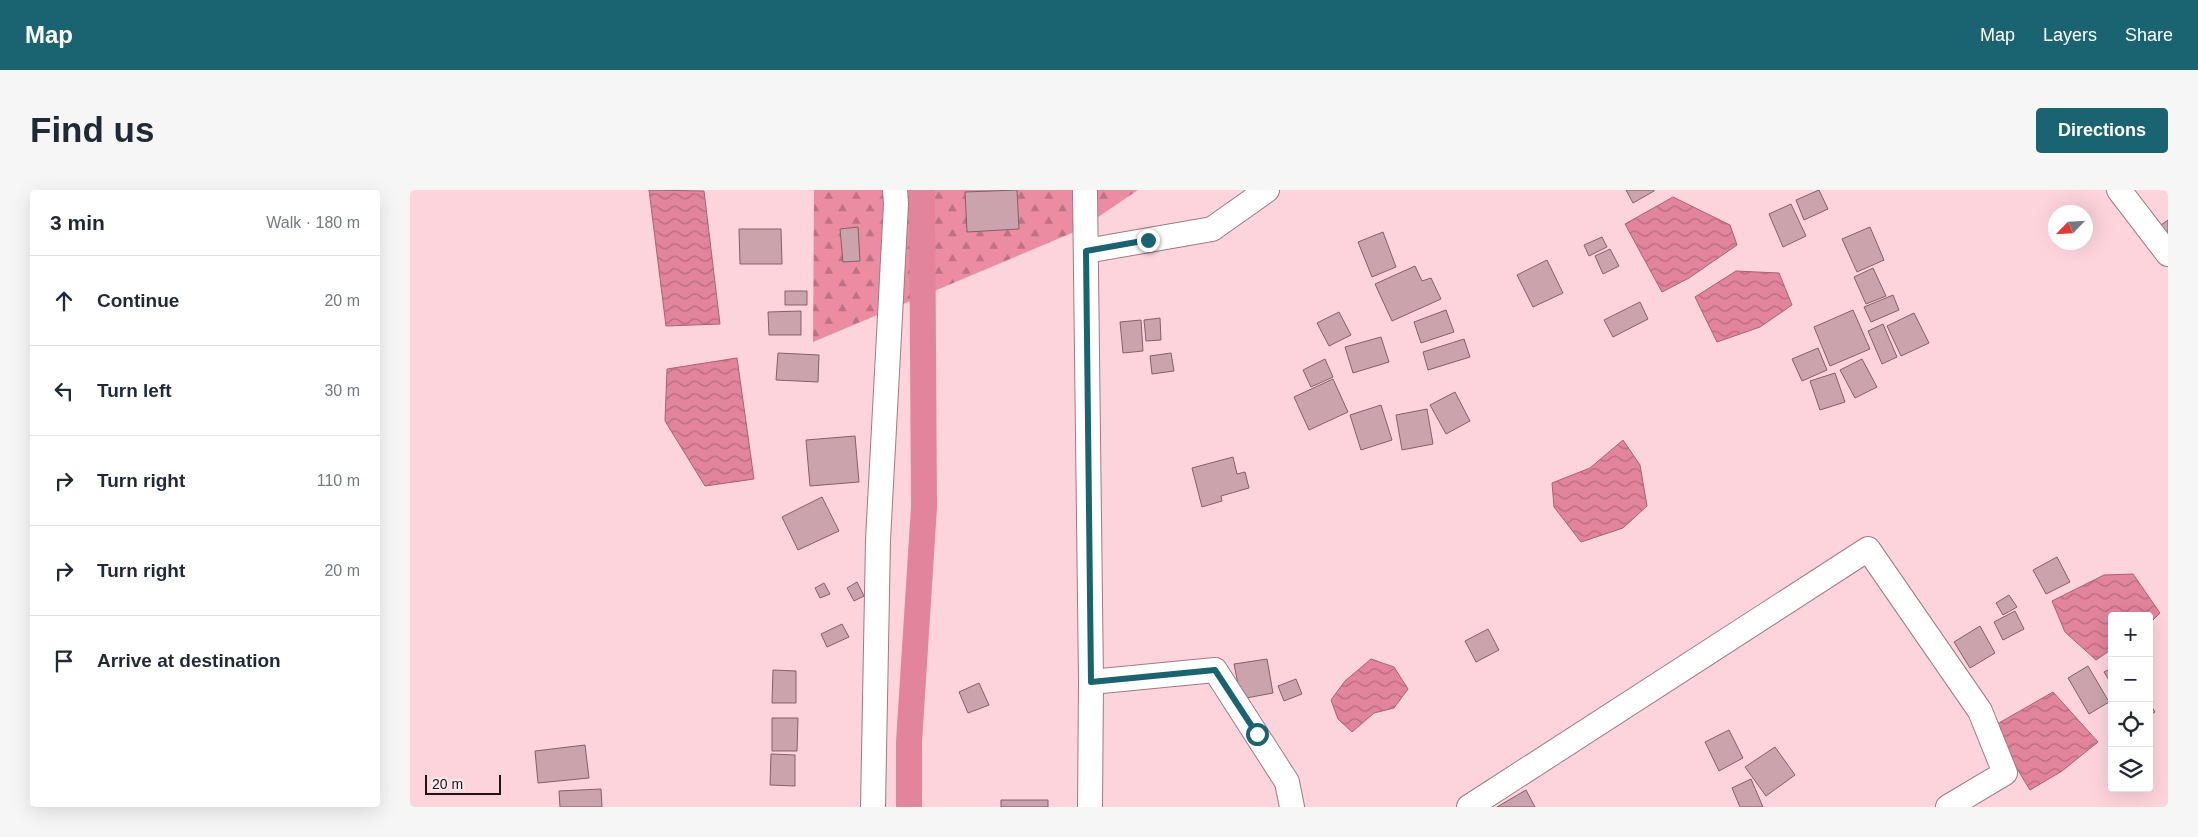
<!DOCTYPE html>
<html lang="en">
<head>
<meta charset="utf-8">
<style>
  :root { --surface:#fff; --page:#f6f6f7; --text:#1f2937; --muted:#747a83; --line:#e0e1e3; --accent:#1a6371 }
  body { margin:0; font-family:Helvetica,sans-serif; background:var(--page); color:var(--text) }
  .controls { position:absolute; right:15px; bottom:15px; display:grid; overflow:hidden; border-radius:5px; box-shadow:0 5px 20px #0002 }
  .controls button { width:45px; height:45px; display:grid; place-items:center; padding:0; border:0; border-bottom:1px solid var(--line); background:var(--surface); color:var(--text); font:25px sans-serif }
  .compass { position:absolute; left:1638px; top:15px; width:45px; height:45px; border-radius:50%; background:var(--surface); box-shadow:0 5px 20px #0002; rotate:245deg }
  .scale { position:absolute; left:15px; bottom:12px; width:76px; box-sizing:border-box; padding-left:5px; border:2px solid #211316; border-top:0; font-size:14px; line-height:18px; white-space:nowrap; color:#211316; -webkit-text-stroke:4px #fae8ec; paint-order:stroke }
  .stop { position:absolute; width:15px; height:15px; margin:-11px; border:4px solid #1a6371; border-radius:50%; background:#fff }
  .stop.end { background:#1a6371; border-color:#fff; box-shadow:0 1px 5px #0008 }
  .list { margin:0; padding:0; list-style:none }
  h2 { display:flex; justify-content:space-between; align-items:center; height:65px; margin:0; padding:0 20px; font-size:21px }
  h2 small { font-size:16px; font-weight:400; color:var(--muted) }
  .list li { display:grid; grid-template-columns:32px 1fr auto; gap:15px; align-items:center; box-sizing:border-box; height:90px; padding:0 20px; border-top:1px solid var(--line) }
  .list b { display:block; font-size:19px; white-space:nowrap }
  .list em { font-size:16px; font-style:normal; color:var(--muted) }
  .icon { flex:none; width:28px; height:28px; fill:none; stroke:currentColor; stroke-width:2; stroke-linecap:round; stroke-linejoin:round }
  .map { position:relative; flex:none; width:1758px; height:617px; overflow:hidden; border-radius:5px }
  header { display:flex; align-items:center; gap:30px; box-sizing:border-box; height:70px; padding:0 25px; background:var(--accent); color:#fff }
  header strong { font-size:24px }
  nav { display:flex; gap:28px; margin-inline-start:auto; font-size:18px }
  .intro { display:flex; align-items:center; justify-content:space-between; box-sizing:border-box; height:120px; padding:0 30px }
  h1 { margin:0; font-size:35px }
  .button { padding:12px 22px; border-radius:5px; background:var(--accent); color:#fff; font-size:18px; font-weight:700 }
  main { display:flex; gap:30px; padding:0 30px }
  aside { flex:1; background:var(--surface); border-radius:5px; box-shadow:0 5px 20px #0002 }
  .map>svg:first-child { display:block }
</style>
</head>
<body>
<header>
<strong>Map</strong>
<nav><a>Map</a><a>Layers</a><a>Share</a></nav>
</header>
<div class="intro"><h1>Find us</h1><a class="button">Directions</a></div>
<main>
<aside>
<h2>3 min<small>Walk · 180 m</small></h2>
<ul class="list">
<li><svg class="icon" aria-label="ahead" viewBox="0 0 24 24"><path d="M12 20V5M6 11l6-6 6 6"/></svg><div><b>Continue</b></div><em>20 m</em></li>
<li><svg class="icon" aria-label="left" viewBox="0 0 24 24"><path d="M17 20v-9H6M10 6l-5 5 5 5"/></svg><div><b>Turn left</b></div><em>30 m</em></li>
<li><svg class="icon" aria-label="right" viewBox="0 0 24 24"><path d="M7 20v-9h11M14 6l5 5-5 5"/></svg><div><b>Turn right</b></div><em>110 m</em></li>
<li><svg class="icon" aria-label="right" viewBox="0 0 24 24"><path d="M7 20v-9h11M14 6l5 5-5 5"/></svg><div><b>Turn right</b></div><em>20 m</em></li>
<li><svg class="icon" aria-label="arrive" viewBox="0 0 24 24"><path d="M6 21V4h12l-3 4 3 4H6"/></svg><div><b>Arrive at destination</b></div></li>
</ul>
</aside>
<div class="map">
<svg width="1758" height="617" viewBox="0 0 1758 617">
  <defs>
    <pattern id="forest-firs" width="22" height="20" patternUnits="userSpaceOnUse" patternTransform="scale(1.25)"><rect width="22" height="20" fill="#eb8ca3"/><path d="M5 1l3.5 6h-7zM16 11l3.5 6h-7z" fill="#be7184"/></pattern>
    <pattern id="water-waves" width="16" height="10" patternUnits="userSpaceOnUse" patternTransform="scale(1.25)"><rect width="16" height="10" fill="#e2849b"/><path d="M0 5q4-4 8 0t8 0" fill="none" stroke="#b76b7d"/></pattern>
  </defs>
  <rect width="100%" height="100%" fill="#fed4dc"/>
  <!-- forest -->
  <path fill="url(#forest-firs)" d="M404,0H728L669,40L403,152Z"/>
  <!-- water -->
  <path fill="url(#water-waves)" stroke="#a86273" d="M239,0L294,1L310,134L256,136Z
    M1263,7L1320,35L1327,55L1279,88L1252,102L1215,34Z
    M1326,81L1369,83L1382,115L1350,137L1307,152L1285,107Z
    M327,168L344,289L295,296L255,231L257,179Z
    M1213,250L1230,275L1237,316L1213,338L1171,352L1144,317L1142,293L1180,278Z
    M1723,384L1750,423L1739,434V426H1702V459L1686,470L1655,442L1642,411L1694,385Z
    M961,469L984,477L998,499L984,518L964,523L942,542L928,529L921,510L935,491Z
    M1643,502L1688,552L1652,581L1620,600L1582,537Z"/>
  <g fill="none" stroke-linecap="round" stroke-linejoin="round">
    <!-- canal -->
    <path stroke="#e2849b" stroke-width="26" d="M499,617V552L514,317L512,0"/>
  </g>
  <!-- building -->
  <path fill="#cba3ac" stroke="#846068" d="M607,0L609,39L557,42L555,2Z
    M1216,0H1244V1L1223,13Z
    M1409,0L1418,19L1394,30L1386,10Z
    M1381,14L1396,46L1373,57L1359,24Z
    M1758,30V51L1748,37Z
    M448,37L450,71L433,72L430,39Z
    M1460,37L1474,70L1447,82L1432,49Z
    M329,39H371L372,74H330Z
    M973,42L986,77L962,87L948,52Z
    M1192,47L1197,57L1179,66L1174,55Z
    M1200,59L1209,76L1193,84L1185,66Z
    M1137,70L1153,103L1123,117L1107,85Z
    M1005,76L1012,91L1021,88L1031,109L982,131L965,94Z
    M1463,78L1476,106L1456,114L1444,87Z
    M375,101H397V115H375Z
    M1483,105L1489,120L1461,132L1454,117Z
    M1230,112L1238,129L1203,147L1194,130Z
    M1036,120L1044,142L1011,153L1004,132Z
    M1443,120L1460,159L1420,176L1404,137Z
    M391,121V145H359L358,122Z
    M929,122L941,145L919,156L907,133Z
    M1504,123L1519,153L1491,166L1477,136Z
    M750,128L751,150L736,151L734,130Z
    M731,130L733,161L713,163L710,132Z
    M1473,134L1487,167L1472,174L1458,141Z
    M971,147L979,172L943,183L935,157Z
    M1054,149L1060,167L1018,180L1013,162Z
    M1408,158L1417,180L1392,191L1382,169Z
    M368,163L409,165L408,192L366,190Z
    M761,163L764,181L742,184L740,166Z
    M915,169L923,187L901,197L893,180Z
    M1452,169L1467,197L1445,208L1430,180Z
    M1425,183L1435,212L1410,220L1400,191Z
    M923,189L938,222L899,240L884,207Z
    M1045,202L1060,231L1036,244L1020,215Z
    M971,215L982,250L951,260L940,225Z
    M1017,219L1023,254L992,260L986,225Z
    M445,246L449,292L400,296L396,250Z
    M823,267L827,284L835,282L839,298L811,306L812,311L792,317L782,278Z
    M412,307L429,341L388,360L372,327Z
    M1647,367L1660,392L1636,404L1623,380Z
    M447,392L454,406L444,411L437,398Z
    M414,393L420,404L410,408L405,398Z
    M1599,405L1607,417L1593,425L1586,413Z
    M1605,421L1614,439L1593,450L1584,432Z
    M432,434L439,447L417,457L411,444Z
    M1570,436L1585,463L1560,478L1544,452Z
    M1078,439L1089,460L1066,472L1055,451Z
    M857,469L863,503L831,509L824,474Z
    M1678,476L1699,512L1679,524L1658,488Z
    M1702,478V495L1694,482Z
    M363,480L386,481V513H362Z
    M886,489L892,504L874,511L868,496Z
    M569,493L579,515L558,523L549,502Z
    M1739,513L1745,522L1739,526Z
    M362,528H388L387,561H362Z
    M1319,540L1333,568L1309,581L1295,552Z
    M175,555L179,588L128,593L125,561Z
    M1365,557L1385,585L1356,606L1335,577Z
    M361,564L385,565V596L360,595Z
    M1341,589L1353,617H1330L1322,598Z
    M191,599L192,617H150L149,601Z
    M1116,600L1125,617H1087Z
    M591,610H638V617H591Z"/>
  <g fill="none" stroke-linecap="round" stroke-linejoin="round">
    <defs>
      <path id="street" d="M675,0L681,492L680,617
        M1709,0L1758,64
        M676,61L802,39L857,0
        M681,492L805,480L877,592L882,617
        M463,617L468,350L486,14L485,0
        M1059,617L1458,359L1570,521L1595,583L1538,617"/>
    </defs>
    <!-- street casing -->
    <use href="#street" stroke="#9f7a82" stroke-width="26"/>
    <!-- street -->
    <use href="#street" stroke="#fff" stroke-width="24"/>
  </g>
  <g fill="none" stroke-linecap="round" stroke-linejoin="round">
    <!-- route -->
    <path stroke="#1a6371" stroke-width="6" d="M738,50L676,61L681,492L805,480L847,544"/>
  </g>
</svg>
<div class="controls">
<button>+</button>
<button>−</button>
<button><svg class="icon" aria-label="locate" viewBox="0 0 24 24"><circle cx="12" cy="12" r="6"/><path d="M12 2v4M12 18v4M2 12h4M18 12h4"/></svg></button>
<button><svg class="icon" aria-label="layers" viewBox="0 0 24 24"><path d="M12 4l9 5-9 5-9-5zM3 14l9 5 9-5"/></svg></button>
</div>
<svg class="compass" viewBox="-18 -18 36 36"><path d="M0-13l5 13h-10z" fill="#e53935"/><path d="M0 13l5-13h-10z" fill="#747a83"/></svg>
<div class="scale">20 m</div>
<div class="stop" style="left:847px;top:544px"></div>
<div class="stop end" style="left:738px;top:50px"></div>
</div>
</main>
</body>
</html>
